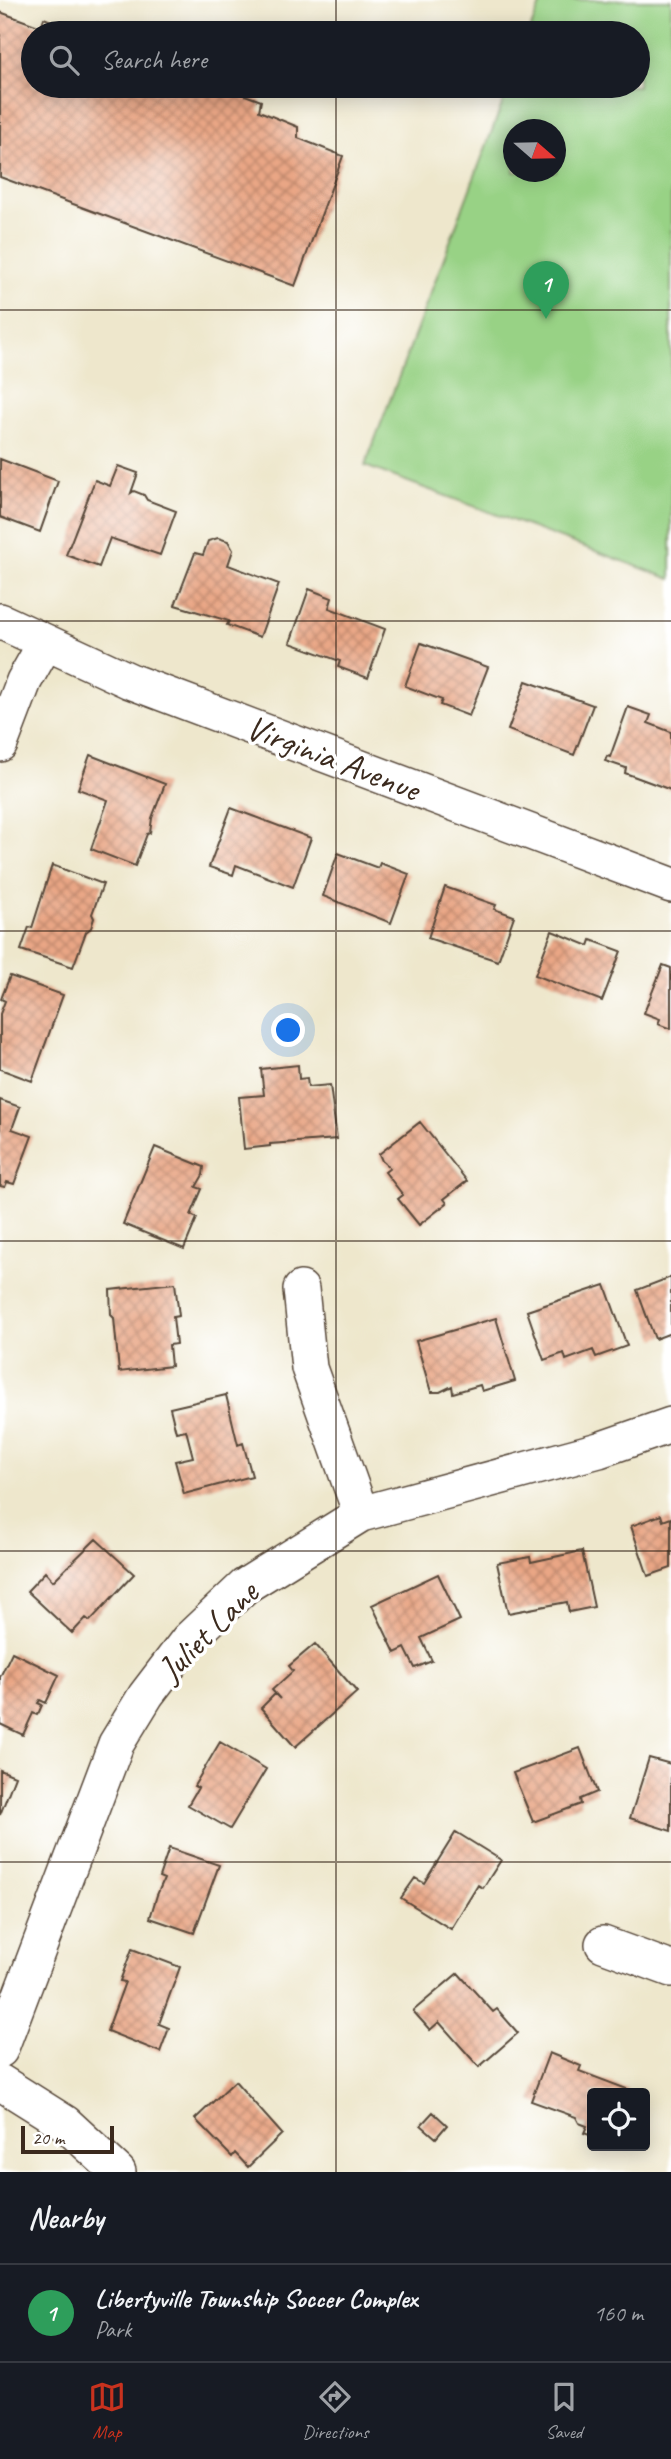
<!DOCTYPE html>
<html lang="en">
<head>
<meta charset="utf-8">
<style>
  :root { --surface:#171b24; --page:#242831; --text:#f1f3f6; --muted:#9ea1a6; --line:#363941; --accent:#c8321e }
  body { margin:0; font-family:Caveat,sans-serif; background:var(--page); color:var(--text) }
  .controls { position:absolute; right:21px; bottom:21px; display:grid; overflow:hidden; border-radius:7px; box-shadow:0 4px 18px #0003 }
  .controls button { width:63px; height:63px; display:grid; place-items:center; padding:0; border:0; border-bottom:2px solid var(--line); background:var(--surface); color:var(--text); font:35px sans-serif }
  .compass { position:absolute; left:503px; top:119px; width:63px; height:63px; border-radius:50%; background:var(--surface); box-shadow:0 4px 18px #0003; rotate:110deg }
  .scale { position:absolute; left:21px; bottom:18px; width:93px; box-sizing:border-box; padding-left:7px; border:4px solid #3b2a1e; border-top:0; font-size:19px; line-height:24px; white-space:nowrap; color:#3b2a1e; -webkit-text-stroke:5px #fff; paint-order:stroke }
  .you { position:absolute; left:289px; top:1031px; width:24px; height:24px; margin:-18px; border:5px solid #fff; border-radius:50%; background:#1a73e8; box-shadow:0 0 0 10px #1a73e833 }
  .badge { display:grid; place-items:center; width:46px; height:46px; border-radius:50%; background:var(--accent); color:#fff; font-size:23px; font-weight:700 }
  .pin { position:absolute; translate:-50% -58px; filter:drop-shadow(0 2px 4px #0008) }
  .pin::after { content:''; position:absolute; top:37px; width:24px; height:21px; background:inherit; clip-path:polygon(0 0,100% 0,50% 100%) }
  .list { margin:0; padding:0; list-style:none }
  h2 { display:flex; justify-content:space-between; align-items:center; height:91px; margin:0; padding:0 28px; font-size:30px }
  h2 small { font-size:23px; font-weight:400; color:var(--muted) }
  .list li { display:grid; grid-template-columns:46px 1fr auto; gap:21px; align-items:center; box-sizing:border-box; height:98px; padding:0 28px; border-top:2px solid var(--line) }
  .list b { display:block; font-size:26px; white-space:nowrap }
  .list p { margin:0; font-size:23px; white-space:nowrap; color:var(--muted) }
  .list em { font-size:23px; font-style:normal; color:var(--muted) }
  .icon { flex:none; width:38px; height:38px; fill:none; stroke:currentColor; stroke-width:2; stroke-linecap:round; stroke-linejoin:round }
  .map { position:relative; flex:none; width:671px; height:2172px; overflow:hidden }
  .search { position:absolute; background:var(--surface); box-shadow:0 4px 18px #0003; left:21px; right:21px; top:21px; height:77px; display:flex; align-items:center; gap:18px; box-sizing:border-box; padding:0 24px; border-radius:38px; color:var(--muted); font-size:26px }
  .sheet { height:189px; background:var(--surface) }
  nav { display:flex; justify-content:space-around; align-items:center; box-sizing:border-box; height:98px; border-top:2px solid var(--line); background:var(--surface); font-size:19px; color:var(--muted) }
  nav a { display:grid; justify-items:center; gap:4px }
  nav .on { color:var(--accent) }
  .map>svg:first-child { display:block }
</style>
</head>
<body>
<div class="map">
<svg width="671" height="2172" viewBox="0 0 671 2172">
  <defs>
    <pattern id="building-cross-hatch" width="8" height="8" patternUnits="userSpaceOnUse" patternTransform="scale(1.75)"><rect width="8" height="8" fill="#e9a685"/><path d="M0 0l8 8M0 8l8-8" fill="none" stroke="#be876c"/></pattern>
  </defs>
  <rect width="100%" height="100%" fill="#fff"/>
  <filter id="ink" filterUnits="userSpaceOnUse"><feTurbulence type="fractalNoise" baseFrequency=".0143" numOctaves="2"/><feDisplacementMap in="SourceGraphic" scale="14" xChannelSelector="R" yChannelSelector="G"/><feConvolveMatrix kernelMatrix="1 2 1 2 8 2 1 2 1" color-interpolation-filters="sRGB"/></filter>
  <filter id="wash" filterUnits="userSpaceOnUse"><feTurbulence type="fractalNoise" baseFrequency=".00686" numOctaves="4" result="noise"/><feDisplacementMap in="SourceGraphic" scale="28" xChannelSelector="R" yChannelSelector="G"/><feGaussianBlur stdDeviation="1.57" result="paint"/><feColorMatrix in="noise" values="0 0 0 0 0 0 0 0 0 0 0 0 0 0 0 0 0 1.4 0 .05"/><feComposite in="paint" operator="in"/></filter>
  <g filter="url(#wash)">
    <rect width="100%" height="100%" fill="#eee7cc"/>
    <!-- park -->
    <path fill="#98d285" stroke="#6a7e52" stroke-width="2" fill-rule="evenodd" d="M542,0H671V579L365,466L509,86H638V33H529ZM514,130H556V172H514Z"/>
    <g id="blocks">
      <!-- building -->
      <path fill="url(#building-cross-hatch)" d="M0,12L41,27L44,18L81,33H33V86H221L261,101L259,111L298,127V138L343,156L295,286L0,177Z
        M98,23L124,33H94Z
        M0,459L58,481L40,532L0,517Z
        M118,466L138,473L131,493L134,491L144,495L147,500L176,511L160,555L110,538L99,567L66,555L95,480L110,486Z
        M218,538L228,541L233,550L228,565L279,584L260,637L227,625L229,621L175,605L195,553L203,555L208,541Z
        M309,589L332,598L329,608L385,629L368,678L338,667L340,661L290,643Z
        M421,643L488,667L469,716L440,705L442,700L405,686Z
        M526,681L593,705L574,755L508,730Z
        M628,707L651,715L648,723L671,732V790L625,773L626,768L605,761L607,756L610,757Z
        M90,755L165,784L152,818L150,833L147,834L135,866L91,849L108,800L78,789Z
        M231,808L311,838L293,887L236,865L233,875L209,867Z
        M338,853L378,868L380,863L409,874L391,923L323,896Z
        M52,865L103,884L92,914L94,918L91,928L86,932L73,967L21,950L29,927L32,928Z
        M445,887L496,905L494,909L514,916L498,961L428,938Z
        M552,931L589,946L591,940L621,951L602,1001L535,975Z
        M663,965L671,968V1029L658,1024L660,1019L644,1013Z
        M10,976L63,995L32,1081L0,1069V1014L5,1001L1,999Z
        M298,1065L299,1079L307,1078L308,1087L330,1085L337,1139L270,1144V1146L244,1149L239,1097L264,1095L261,1069Z
        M0,1100L20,1107L12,1129L32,1136L14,1184L7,1182L5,1187L0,1186Z
        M420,1122L467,1181L444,1199L447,1203L419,1225L398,1199L403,1195L385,1172L390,1168L382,1161L379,1154Z
        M155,1147L204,1167L203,1175L196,1187L202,1189L191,1215L197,1218L184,1249L123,1224Z
        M671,1277V1333L655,1339L637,1290Z
        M175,1283L179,1316L173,1317L176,1344L169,1345L171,1366L119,1372L114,1318L111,1315L110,1290Z
        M605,1285L627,1346L596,1357L593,1350L566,1360L564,1353L544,1360L527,1311Z
        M496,1318L515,1381L482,1391L480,1385L453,1393L452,1386L440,1392H431L416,1341Z
        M226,1395L238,1445L243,1443L252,1476L184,1494L175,1461L193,1457L186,1430L176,1432L170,1408Z
        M661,1515L663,1521L671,1518V1568L648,1576L631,1526Z
        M96,1539L134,1574L90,1621L86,1618L72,1633L27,1591L45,1572L53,1581Z
        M582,1551L594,1607L569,1612L567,1602L508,1613L497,1563L530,1557L531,1562Z
        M438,1574L460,1620L421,1638L432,1661L415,1668L405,1648L395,1653L372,1605Z
        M315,1644L357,1692L295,1747L261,1708L275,1694L280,1699L272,1690L293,1671L289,1666Z
        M12,1652L59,1675L46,1703L40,1700L38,1703L42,1705L39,1712L37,1715L33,1713L23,1735L0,1724V1677Z
        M220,1742L266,1769L230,1829L188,1805L198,1788L194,1786Z
        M580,1748L597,1792L580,1799L581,1804L533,1822L513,1773Z
        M649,1758L671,1764V1831L630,1818Z
        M0,1770L15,1776L0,1815Z
        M456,1832L501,1860L483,1888L478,1885L451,1929L401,1898L415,1878L424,1883Z
        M169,1848L219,1865L194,1933L150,1918L157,1895L164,1879L159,1877Z
        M132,1949L180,1967L159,2024L169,2028L160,2052L107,2031L125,1982L120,1981Z
        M458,1973L493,2012L497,2009L518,2033L479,2067L439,2022L430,2030L413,2011Z
        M549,2053L581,2066L579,2071L627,2089L626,2093H592V2136L584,2133L587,2126L579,2123L576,2117L531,2101Z
        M235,2081L282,2134L248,2167L235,2153L232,2157L195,2119Z
        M433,2112L447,2125L436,2138L421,2125Z"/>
    </g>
  </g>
  <g filter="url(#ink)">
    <use href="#blocks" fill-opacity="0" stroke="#564638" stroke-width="2"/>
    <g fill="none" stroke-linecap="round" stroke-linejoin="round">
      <defs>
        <path id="street" d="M0,621L130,681L671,885
          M0,744L24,681L46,642
          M301,1289L309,1368L361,1514
          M603,1944L671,1969
          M0,2050L116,1744L146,1695L188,1640L245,1586L361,1514L599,1450L671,1425
          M0,2082L65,2123L118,2172"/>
      </defs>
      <!-- street casing -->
      <use href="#street" stroke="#564638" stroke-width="38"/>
      <!-- street -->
      <use href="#street" stroke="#fff" stroke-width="35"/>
    </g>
  </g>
  <!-- grid -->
  <path fill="none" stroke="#3b2a1e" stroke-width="2" stroke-opacity="0.55" d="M336,0V33M336,86V2172M0,310H671M0,621H671M0,931H671M0,1241H671M0,1551H671M0,1862H671"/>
  <g text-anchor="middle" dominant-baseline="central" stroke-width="7" stroke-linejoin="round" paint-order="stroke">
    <!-- street labels -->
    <g font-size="35" fill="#3b2a1e" stroke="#fff">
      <text transform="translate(333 758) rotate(21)">Virginia Avenue</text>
      <text transform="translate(208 1631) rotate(-45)">Juliet Lane</text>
    </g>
  </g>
</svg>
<div class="controls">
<button><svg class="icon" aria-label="locate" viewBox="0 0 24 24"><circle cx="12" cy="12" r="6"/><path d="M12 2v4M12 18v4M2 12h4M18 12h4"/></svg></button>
</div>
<svg class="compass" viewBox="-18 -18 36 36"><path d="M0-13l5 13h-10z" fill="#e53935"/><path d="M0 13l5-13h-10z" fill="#9ea1a6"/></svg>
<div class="scale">20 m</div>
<div class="you"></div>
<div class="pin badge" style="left:546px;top:319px;background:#2e9e5b">1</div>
<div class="search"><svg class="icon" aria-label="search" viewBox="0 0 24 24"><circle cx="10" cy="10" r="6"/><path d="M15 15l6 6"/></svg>Search here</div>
</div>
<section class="sheet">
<h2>Nearby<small></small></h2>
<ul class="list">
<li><span class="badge" style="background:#2e9e5b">1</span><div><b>Libertyville Township Soccer Complex</b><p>Park</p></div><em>160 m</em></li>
</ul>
</section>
<nav>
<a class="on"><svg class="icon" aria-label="map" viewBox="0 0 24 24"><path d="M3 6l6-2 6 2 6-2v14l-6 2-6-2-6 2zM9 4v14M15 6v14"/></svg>Map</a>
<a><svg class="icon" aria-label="directions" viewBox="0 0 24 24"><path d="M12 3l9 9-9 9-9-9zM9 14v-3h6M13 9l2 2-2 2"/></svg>Directions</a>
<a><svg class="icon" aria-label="saved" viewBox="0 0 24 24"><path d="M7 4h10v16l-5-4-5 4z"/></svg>Saved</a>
</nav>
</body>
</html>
